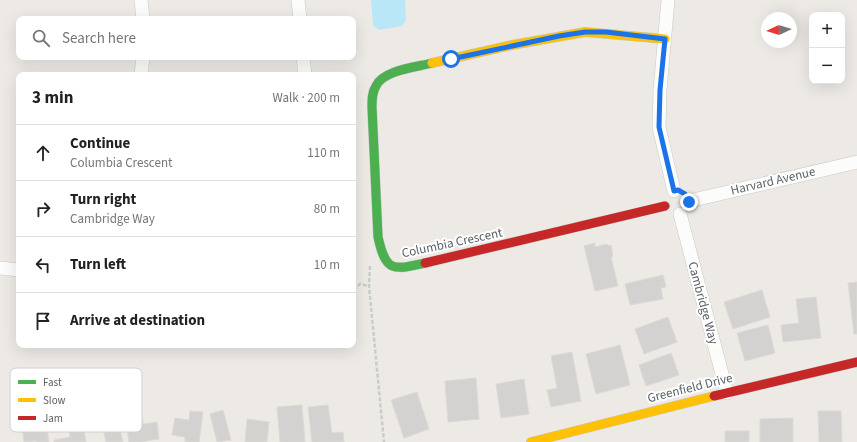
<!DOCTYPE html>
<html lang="en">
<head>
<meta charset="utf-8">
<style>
  :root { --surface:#fff; --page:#f2f2f2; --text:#222; --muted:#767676; --line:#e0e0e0 }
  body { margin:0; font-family:"Source Sans 3",sans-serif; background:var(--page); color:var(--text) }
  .controls { position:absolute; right:12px; top:12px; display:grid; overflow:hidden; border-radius:8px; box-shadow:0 4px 16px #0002 }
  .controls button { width:36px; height:36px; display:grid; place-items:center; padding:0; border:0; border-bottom:1px solid var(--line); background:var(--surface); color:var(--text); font:20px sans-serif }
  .compass { position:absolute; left:761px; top:12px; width:36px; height:36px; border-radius:50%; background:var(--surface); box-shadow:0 4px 16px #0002; rotate:266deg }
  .stop { position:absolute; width:12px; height:12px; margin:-9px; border:3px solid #1a73e8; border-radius:50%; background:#fff }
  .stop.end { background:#1a73e8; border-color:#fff; box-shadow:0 1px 4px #0008 }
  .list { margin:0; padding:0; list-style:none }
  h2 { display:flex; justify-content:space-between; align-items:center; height:52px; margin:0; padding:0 16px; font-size:17px }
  h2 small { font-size:13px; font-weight:400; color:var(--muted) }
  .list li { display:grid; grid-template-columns:26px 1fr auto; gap:12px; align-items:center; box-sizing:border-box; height:56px; padding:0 16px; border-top:1px solid var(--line) }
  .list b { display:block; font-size:15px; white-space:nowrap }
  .list p { margin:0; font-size:13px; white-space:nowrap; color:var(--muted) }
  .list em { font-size:13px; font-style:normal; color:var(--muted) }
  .icon { flex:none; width:22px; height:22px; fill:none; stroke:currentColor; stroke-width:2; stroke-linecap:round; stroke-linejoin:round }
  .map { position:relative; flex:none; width:857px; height:442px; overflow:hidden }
  .search { position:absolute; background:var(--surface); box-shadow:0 4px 16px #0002; left:16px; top:16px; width:340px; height:44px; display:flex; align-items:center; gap:10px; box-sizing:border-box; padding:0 14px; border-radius:8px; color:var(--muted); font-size:15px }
  .panel { position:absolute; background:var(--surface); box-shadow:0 4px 16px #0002; left:16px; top:72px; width:340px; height:276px; border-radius:8px }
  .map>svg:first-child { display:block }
</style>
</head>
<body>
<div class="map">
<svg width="857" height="442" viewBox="0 0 857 442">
  <rect width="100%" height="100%" fill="#edeae6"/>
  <!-- water -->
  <path fill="#bae7f8" d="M371,0H405L406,20L402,26L379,30L373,25Z"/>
  <!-- building -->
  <path fill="#d4d2d0" stroke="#dcd9d6" d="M595,243V247L607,244L608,246L611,245L613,257H611L618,286L595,291L584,246Z
    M663,275L666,287L661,288L663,299L630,305L625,284Z
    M857,282V334H854L848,283Z
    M762,290L770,317L733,329L724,302Z
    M816,297L821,338L783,342L781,325L799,323L796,299Z
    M668,317L677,342L644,354L635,329Z
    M768,325L775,353L745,361L737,333Z
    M620,345L630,385L596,394L586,354Z
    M572,352L581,401L551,407L547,390L557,388L551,356Z
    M671,353L679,375L646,386L639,365Z
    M476,378L479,419L448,422L445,381Z
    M524,379L529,414L501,418L496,384Z
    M417,392L429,429L404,438L391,400Z
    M43,400L49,442H37L36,441L24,442L22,428L32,427L29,403Z
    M302,405L305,442H280L277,407Z
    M328,405L332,433L343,432L344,442H312L308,407Z
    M115,407L123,442H106L99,411Z
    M140,407L143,424L157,422L159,439L140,442H129L124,409Z
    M223,410L231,440L217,442L210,414Z
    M190,411L203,412L199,442H185V437L172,435L175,418L189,420Z
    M818,411H841L842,442H819Z
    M81,413L86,442H54V440L70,437L66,416Z
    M793,418V442H760V419Z
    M247,419L269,422L267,442H245Z
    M725,431H749V442H725Z"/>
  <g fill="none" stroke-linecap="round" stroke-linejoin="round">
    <defs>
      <path id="street" d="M141,0L143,19
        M298,0L300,19
        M668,0L660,90L659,127L674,191
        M303,57L305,75
        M141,75L143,57
        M689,201L857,162
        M680,214L727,393
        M0,268L19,270"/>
      <path id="fast" d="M425,263C393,270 386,273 378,237L372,107C372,100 372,92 376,86C383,70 417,67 432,63"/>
      <path id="slow" d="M432,63L512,45L585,32L665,39
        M531,442L714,396"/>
      <path id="jam" d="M425,263L665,206
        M714,396L857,362"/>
    </defs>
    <!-- street casing -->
    <use href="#street" stroke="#c8c8c7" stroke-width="14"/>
    <!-- fast casing -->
    <use href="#fast" stroke="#c9c9c9" stroke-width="10"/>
    <!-- slow casing -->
    <use href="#slow" stroke="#c9c9c9" stroke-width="10"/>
    <!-- jam casing -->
    <use href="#jam" stroke="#c9c9c9" stroke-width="10"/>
    <!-- path -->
    <path stroke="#c7cdc9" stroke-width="2.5" stroke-dasharray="4 2" stroke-linecap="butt" d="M370,266L369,286L384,442
      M353,290L360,284L369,286"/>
    <!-- street -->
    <use href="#street" stroke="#fcfcfb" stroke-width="13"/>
    <!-- fast -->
    <use href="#fast" stroke="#4caf50" stroke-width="9"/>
    <!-- slow -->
    <use href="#slow" stroke="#ffc107" stroke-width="9"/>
    <!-- jam -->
    <use href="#jam" stroke="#c62828" stroke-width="9"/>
  </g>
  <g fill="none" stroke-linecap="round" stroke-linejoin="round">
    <!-- route -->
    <path stroke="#1a73e8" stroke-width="5" d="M451,59L559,36L585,32H606L665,39L660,90L659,127L674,191L678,190L685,194L689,202"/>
  </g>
  <g text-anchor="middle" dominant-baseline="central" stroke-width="4" stroke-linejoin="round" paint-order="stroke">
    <!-- street labels -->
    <g font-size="13" fill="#5b6266" stroke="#fff">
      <text transform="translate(773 181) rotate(-13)">Harvard Avenue</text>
      <text transform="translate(452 243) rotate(-12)">Columbia Crescent</text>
      <text transform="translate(703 303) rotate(75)">Cambridge Way</text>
      <text transform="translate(690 388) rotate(-14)">Greenfield Drive</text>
    </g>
  </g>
  <!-- legend -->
  <rect x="10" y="368" width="132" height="64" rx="6" fill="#fff" stroke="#ced0d1" stroke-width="1"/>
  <rect x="18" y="380" width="18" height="4" fill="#4caf50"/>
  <rect x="18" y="398" width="18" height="4" fill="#ffc107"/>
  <rect x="18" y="416" width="18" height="4" fill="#c62828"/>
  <g font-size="11" fill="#5b6266">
    <text x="43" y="386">Fast</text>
    <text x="43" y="404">Slow</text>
    <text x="43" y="422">Jam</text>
  </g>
</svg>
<div class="controls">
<button>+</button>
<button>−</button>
</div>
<svg class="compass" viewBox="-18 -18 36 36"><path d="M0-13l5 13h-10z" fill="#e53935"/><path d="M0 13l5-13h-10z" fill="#767676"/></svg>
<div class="stop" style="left:451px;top:59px"></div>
<div class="stop end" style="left:689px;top:202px"></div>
<div class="search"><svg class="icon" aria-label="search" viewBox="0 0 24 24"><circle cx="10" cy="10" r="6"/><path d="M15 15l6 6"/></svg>Search here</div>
<section class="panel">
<h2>3 min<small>Walk · 200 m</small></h2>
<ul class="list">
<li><svg class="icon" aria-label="ahead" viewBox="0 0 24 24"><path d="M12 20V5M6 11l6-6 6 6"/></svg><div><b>Continue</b><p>Columbia Crescent</p></div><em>110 m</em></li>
<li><svg class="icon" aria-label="right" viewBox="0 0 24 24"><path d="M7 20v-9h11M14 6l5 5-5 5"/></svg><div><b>Turn right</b><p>Cambridge Way</p></div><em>80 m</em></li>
<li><svg class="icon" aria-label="left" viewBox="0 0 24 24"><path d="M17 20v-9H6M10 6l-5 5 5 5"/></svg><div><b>Turn left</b></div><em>10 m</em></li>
<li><svg class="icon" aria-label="arrive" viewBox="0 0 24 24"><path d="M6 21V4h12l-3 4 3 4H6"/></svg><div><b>Arrive at destination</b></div></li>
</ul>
</section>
</div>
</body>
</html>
